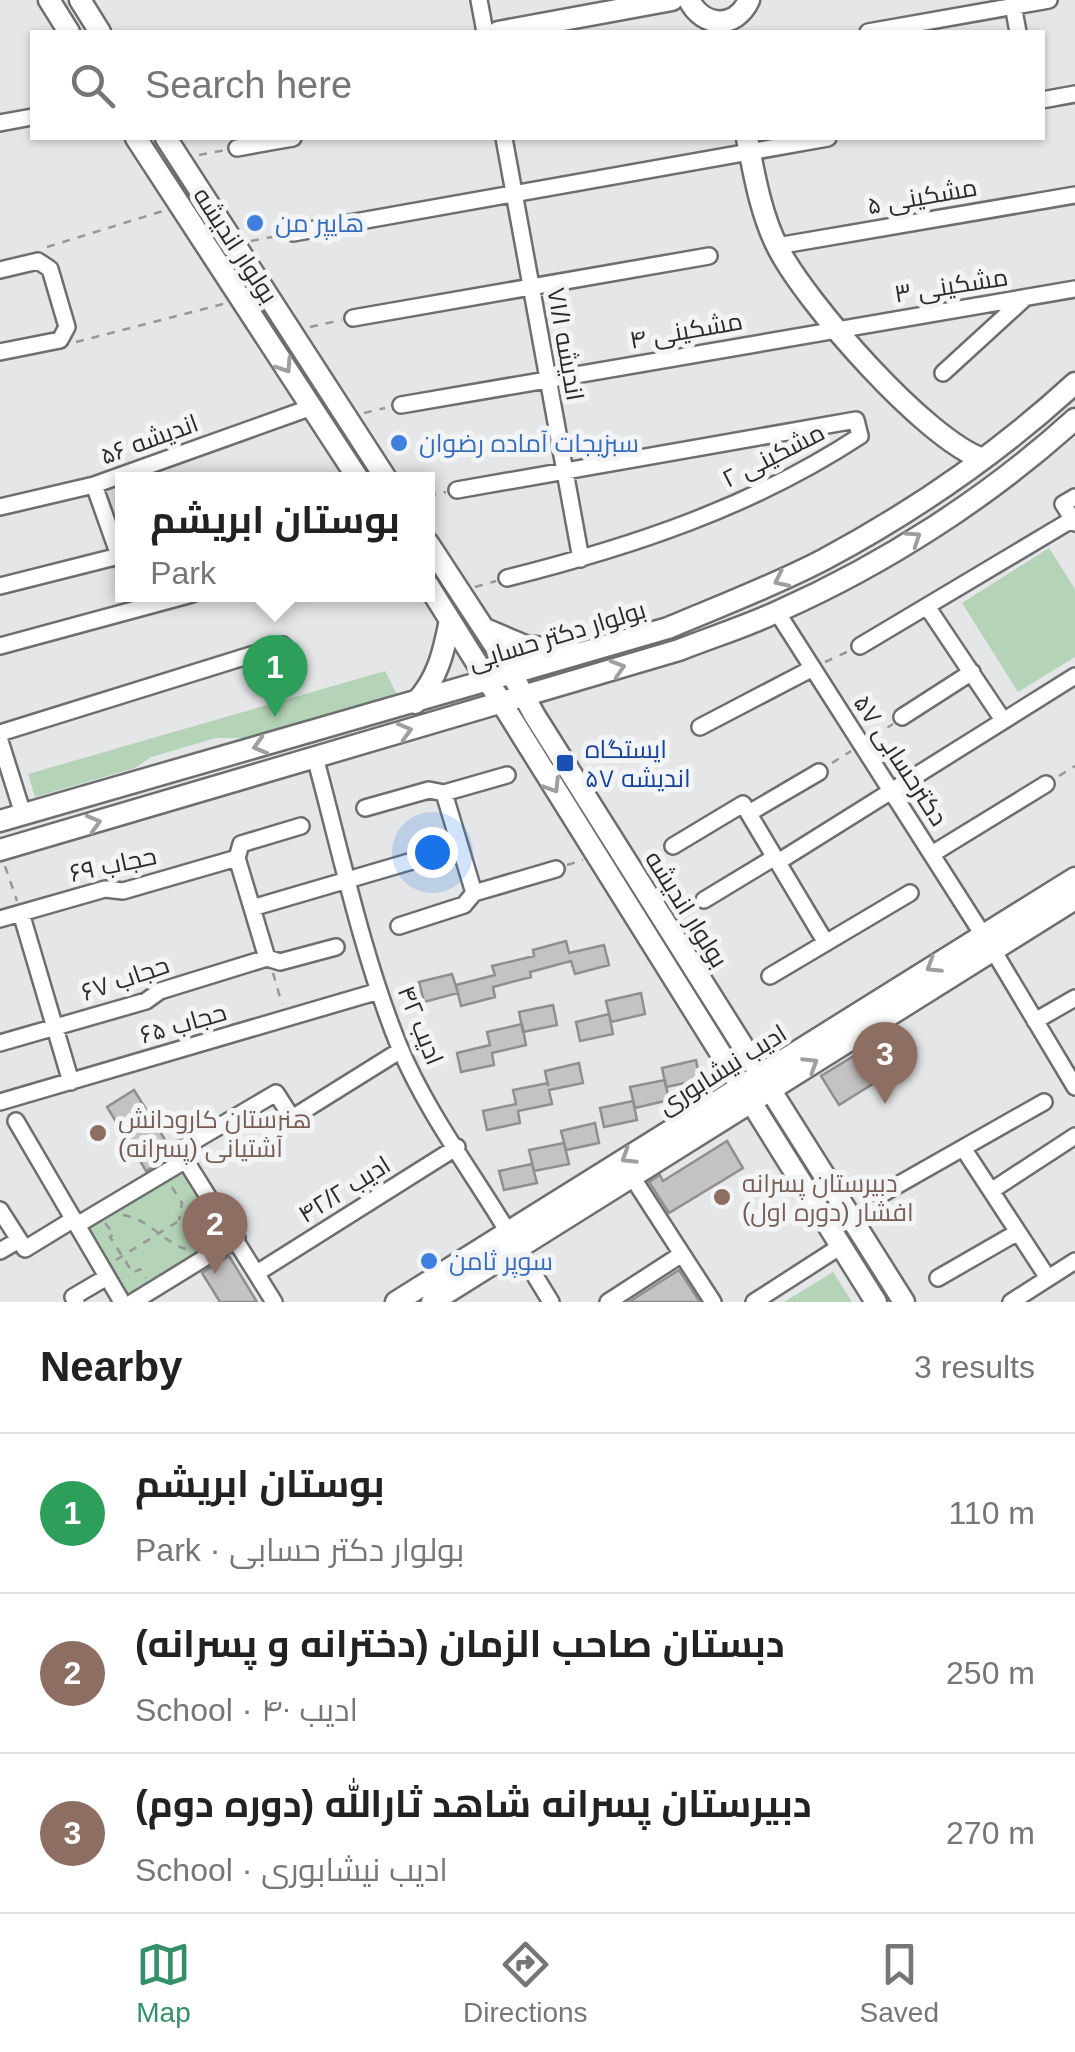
<!DOCTYPE html>
<html lang="en">
<head>
<meta charset="utf-8">
<style>
  :root { --surface:#fff; --page:#f6f6f6; --text:#222; --muted:#767676; --line:#e0e0e0; --accent:#359067 }
  body { margin:0; font-family:Arial,Cairo,sans-serif; background:var(--page); color:var(--text) }
  .you { position:absolute; left:432px; top:852px; width:35px; height:35px; margin:-25px; border:8px solid #fff; border-radius:50%; background:#1a73e8; box-shadow:0 0 0 15px #1a73e833 }
  .badge { display:grid; place-items:center; width:65px; height:65px; border-radius:50%; background:var(--accent); color:#fff; font-size:32px; font-weight:700 }
  .pin { position:absolute; translate:-50% -82px; filter:drop-shadow(0 2px 5px #0008) }
  .pin::after { content:''; position:absolute; top:52px; width:35px; height:30px; background:inherit; clip-path:polygon(0 0,100% 0,50% 100%) }
  .popup { position:absolute; left:115px; top:472px; width:320px; height:130px; box-sizing:border-box; display:grid; place-content:center; border-radius:0px; background:var(--surface); filter:drop-shadow(0 2px 8px #0005); font-size:32px; white-space:nowrap; color:var(--muted) }
  .popup b { font-size:38px; color:var(--text) }
  .popup::after { content:''; position:absolute; left:50%; top:100%; margin-left:-20px; border:20px solid transparent; border-top-color:var(--surface) }
  .list { margin:0; padding:0; list-style:none }
  h2 { display:flex; justify-content:space-between; align-items:center; height:130px; margin:0; padding:0 40px; font-size:42px }
  h2 small { font-size:32px; font-weight:400; color:var(--muted) }
  .list li { display:grid; grid-template-columns:65px 1fr auto; gap:30px; align-items:center; box-sizing:border-box; height:160px; padding:0 40px; border-top:2px solid var(--line) }
  .list b { display:block; font-size:38px; white-space:nowrap }
  .list p { margin:0; font-size:32px; white-space:nowrap; color:var(--muted) }
  .list em { font-size:32px; font-style:normal; color:var(--muted) }
  .icon { flex:none; width:55px; height:55px; fill:none; stroke:currentColor; stroke-width:2; stroke-linecap:round; stroke-linejoin:round }
  .map { position:relative; flex:none; width:1075px; height:1302px; overflow:hidden }
  .search { position:absolute; background:var(--surface); box-shadow:0 2px 8px #0004; left:30px; right:30px; top:30px; height:110px; display:flex; align-items:center; gap:25px; box-sizing:border-box; padding:0 35px; border-radius:0px; color:var(--muted); font-size:38px }
  .sheet { height:610px; background:var(--surface) }
  nav { display:flex; justify-content:space-around; align-items:center; box-sizing:border-box; height:140px; border-top:2px solid var(--line); background:var(--surface); font-size:28px; color:var(--muted) }
  nav a { display:grid; justify-items:center; gap:5px }
  nav .on { color:var(--accent) }
  .map>svg:first-child { display:block }
</style>
</head>
<body>
<div class="map">
<svg width="1075" height="1302" viewBox="0 0 1075 1302">
  <rect width="100%" height="100%" fill="#e5e6e8"/>
  <!-- green -->
  <path fill="#b5d3b7" d="M1049,548L1075,589V657L1018,692L962,603Z
    M385,671L398,696L248,738H216L151,757L135,768L35,797L28,774Z
    M186,1169L229,1238L128,1299L86,1230Z
    M833,1272L852,1302H784Z"/>
  <!-- building -->
  <path fill="#c5c3c2" stroke="#908f8d" stroke-width="2.5" d="M566,941L569,953L604,945L609,965L575,974L571,961L530,972L531,977L493,987L495,997L461,1006L456,985L495,975L492,966L534,956L533,950Z
    M452,974L458,993L424,1002L419,982Z
    M641,993L645,1014L611,1022L606,1001Z
    M553,1005L557,1025L523,1032L519,1012Z
    M609,1014L613,1034L580,1041L576,1022Z
    M522,1024L526,1045L492,1053L494,1065L461,1072L457,1053L490,1045L487,1032Z
    M888,1035L906,1063L839,1105L821,1076Z
    M696,1060L700,1080L666,1087L662,1068Z
    M579,1063L583,1083L549,1090L552,1104L518,1111L520,1123L487,1130L483,1111L516,1104L513,1090L548,1083V1086L545,1071Z
    M665,1080L669,1100L635,1108L630,1087Z
    M134,1090L169,1146L170,1157L146,1171L135,1152H129L121,1139L123,1133L107,1107Z
    M633,1101L637,1120L604,1127L600,1108Z
    M595,1123L599,1143L566,1150L561,1131Z
    M727,1141L743,1168L669,1213L649,1182L660,1175L663,1181Z
    M564,1143L569,1164L534,1171L529,1150Z
    M532,1164L537,1183L504,1190L499,1171Z
    M229,1256L257,1302H220L202,1273Z
    M679,1270L700,1302H629L643,1293Z"/>
  <g fill="none" stroke-linecap="round" stroke-linejoin="round">
    <defs>
      <path id="street" d="M479,0L485,32
        M1012,0L1018,32
        M868,32L1049,0
        M1042,100L1075,94
        M0,123L32,117
        M504,138L581,559
        M237,148L293,138
        M293,233L828,138
        M777,246L1075,195
        M0,270L38,261L50,269L67,327L60,340L0,352
        M353,318L709,256
        M943,373L1025,298
        M401,405L1075,289
        M94,485L121,561
        M457,490L856,420L860,436C752,507 631,547 507,578
        M1075,497L1063,504L1075,523
        M0,507L94,485L312,407
        M0,586L119,556
        M928,608L1003,720
        M777,612L983,935
        M0,646L192,594
        M860,646L1073,519
        M902,717L972,672
        M700,727L813,668
        M0,733L283,645
        M0,741L23,814
        M315,757C341,853 362,954 399,1046C426,1111 472,1172 508,1232
        M444,793L474,893
        M444,793L507,775
        M365,808L429,790L444,793
        M749,813L819,772
        M673,846L743,804L826,943
        M932,854L1046,784
        M237,858L267,958
        M237,858L241,844L301,826
        M778,862L1075,676
        M474,893L556,869
        M704,900L775,857
        M252,908L460,847
        M21,913L71,1082
        M0,919L105,889L123,891L237,858
        M399,926L464,905L474,893
        M993,950L1075,1087
        M267,958L280,962L336,947
        M770,976L910,893
        M1035,1021L1075,998
        M0,1043L146,1001L160,991L267,958
        M0,1102L379,991
        M16,1121L122,1302
        M963,1148L1048,1278
        M638,1186L713,1302
        M991,1191L1075,1136
        M880,1195L1044,1102
        M0,1210L25,1249L74,1219
        M77,1225L186,1160
        M518,1248L551,1302
        M0,1251L19,1240
        M257,1273L457,1147
        M938,1278L1018,1232
        M76,1302L73,1297L107,1277
        M133,1302L237,1238
        M274,1302L179,1150L276,1093L292,1118L401,1050
        M608,1302L682,1254
        M754,1302L841,1246
        M1011,1302L1075,1261"/>
      <path id="secondary" d="M49,0L69,32
        M80,0L100,32
        M689,0C703,28 736,29 749,0
        M498,32L672,0
        M136,138L359,480
        M166,138L387,480
        M747,138C754,174 761,215 778,248C806,303 926,440 983,459
        M428,543L503,658L535,716L904,1302
        M428,585L876,1302
        M485,629L525,646L572,651
        M415,703C438,679 444,651 450,620
        M0,821L668,628C720,606 773,586 823,560C913,512 1000,452 1075,383
        M0,850L679,650C712,637 747,626 779,611C885,564 989,497 1075,419
        M396,1302L1075,878
        M432,1302L1075,899"/>
    </defs>
    <!-- street casing -->
    <use href="#street" stroke="#6d6e70" stroke-width="20"/>
    <!-- secondary casing -->
    <use href="#secondary" stroke="#6d6e70" stroke-width="25"/>
    <!-- path -->
    <path stroke="#969798" stroke-width="2.5" stroke-dasharray="8 8" stroke-linecap="butt" d="M199,155L226,150
      M251,241L277,236
      M47,247L163,211
      M310,327L342,320
      M76,342L223,304
      M364,413L385,408
      M428,496L446,492
      M475,587L496,581
      M825,662L849,651
      M874,736L893,724
      M832,763L851,751
      M1059,776L1075,766
      M567,865L583,860
      M5,866L17,901
      M273,973L282,1004
      M172,1187L182,1203L179,1220
      M195,1213L207,1231L202,1234L206,1242
      M123,1215C151,1220 163,1243 189,1250
      M105,1223L114,1234L110,1237L133,1273L140,1269L146,1278
      M116,1260L198,1209"/>
    <!-- street -->
    <use href="#street" stroke="#fff" stroke-width="15"/>
    <!-- secondary -->
    <use href="#secondary" stroke="#fff" stroke-width="20"/>
  </g>
  <!-- one-way arrows -->
  <defs><path id="oneway-chevron" d="M-2-3.5L2.5 0L-2 3.5" fill="none" stroke-width="1.6" stroke-linecap="round" stroke-linejoin="round" transform="scale(2.5)"/></defs>
  <g stroke="#9f9f9f">
    <use href="#oneway-chevron" transform="translate(285 366) rotate(57)"/>
    <use href="#oneway-chevron" transform="translate(914 538) rotate(-33)"/>
    <use href="#oneway-chevron" transform="translate(781 580) rotate(154)"/>
    <use href="#oneway-chevron" transform="translate(618 668) rotate(-17)"/>
    <use href="#oneway-chevron" transform="translate(405 731) rotate(-16)"/>
    <use href="#oneway-chevron" transform="translate(260 746) rotate(164)"/>
    <use href="#oneway-chevron" transform="translate(553 786) rotate(58)"/>
    <use href="#oneway-chevron" transform="translate(94 823) rotate(-16)"/>
    <use href="#oneway-chevron" transform="translate(933 966) rotate(148)"/>
    <use href="#oneway-chevron" transform="translate(811 1064) rotate(-32)"/>
    <use href="#oneway-chevron" transform="translate(628 1157) rotate(148)"/>
  </g>
  <!-- markers -->
  <g fill="#3f7fe0" stroke="#f2f4f6" stroke-width="4">
    <circle cx="255" cy="223" r="10"/>
    <circle cx="399" cy="443" r="10"/>
    <circle cx="429" cy="1261" r="10"/>
  </g>
  <rect fill="#1a4fb4" stroke="#f2f4f6" stroke-width="4" x="555" y="753" width="20" height="20" rx="5"/>
  <g fill="#8d6e63" stroke="#f2f4f6" stroke-width="4">
    <circle cx="98" cy="1133" r="10"/>
    <circle cx="722" cy="1197" r="10"/>
  </g>
  <g text-anchor="middle" dominant-baseline="central" stroke-width="10" stroke-linejoin="round" paint-order="stroke">
    <!-- street labels -->
    <g font-size="25" fill="#292a2a" stroke="#f2f4f6">
      <text transform="translate(922 196) rotate(-10)">مشکینی ۵</text>
      <text transform="translate(236 245) rotate(57)">بولوار اندیشه</text>
      <text transform="translate(951 285) rotate(-9)">مشکینی ۳</text>
      <text transform="translate(686 330) rotate(-10)">مشکینی ۴</text>
      <text transform="translate(566 344) rotate(80)">اندیشه ۷۱/۱</text>
      <text transform="translate(149 439) rotate(-20)">اندیشه ۵۶</text>
      <text transform="translate(773 455) rotate(-27)">مشکینی ۲</text>
      <text transform="translate(557 635) rotate(-17)">بولوار دکتر حسابی</text>
      <text transform="translate(901 760) rotate(57)">دکترحسابی ۵۷</text>
      <text transform="translate(113 864) rotate(-12)">حجاب ۶۹</text>
      <text transform="translate(687 909) rotate(58)">بولوار اندیشه</text>
      <text transform="translate(125 978) rotate(-19)">حجاب ۶۷</text>
      <text transform="translate(183 1023) rotate(-16)">حجاب ۶۵</text>
      <text transform="translate(421 1025) rotate(68)">ادیب ۴۲</text>
      <text transform="translate(722 1069) rotate(-32)">ادیب نیشابوری</text>
      <text transform="translate(344 1189) rotate(-32)">ادیب ۴۲/۲</text>
    </g>
    <!-- shop labels -->
    <g font-size="25" fill="#366cbe" stroke="#f2f4f6" text-anchor="start">
      <text x="275" y="223">هایپر من</text>
      <text x="419" y="443">سبزیجات آماده رضوان</text>
      <text x="449" y="1261">سوپر ثامن</text>
    </g>
    <!-- transit labels -->
    <g font-size="25" fill="#164399" stroke="#f2f4f6" text-anchor="start">
      <text x="585" y="749">ایستگاه<tspan x="585" dy="29">اندیشه ۵۷</tspan></text>
    </g>
    <!-- education labels -->
    <g font-size="25" fill="#785e54" stroke="#f2f4f6" text-anchor="start">
      <text x="118" y="1119">هنرستان کارودانش<tspan x="118" dy="29">آشتیانی (پسرانه)</tspan></text>
      <text x="742" y="1183">دبیرستان پسرانه<tspan x="742" dy="29">افشار (دوره اول)</tspan></text>
    </g>
  </g>
</svg>
<div class="you"></div>
<div class="pin badge" style="left:275px;top:717px;background:#2e9e5b">1</div>
<div class="popup"><b>بوستان ابریشم</b>Park</div>
<div class="pin badge" style="left:215px;top:1274px;background:#8d6e63">2</div>
<div class="pin badge" style="left:885px;top:1104px;background:#8d6e63">3</div>
<div class="search"><svg class="icon" aria-label="search" viewBox="0 0 24 24"><circle cx="10" cy="10" r="6"/><path d="M15 15l6 6"/></svg>Search here</div>
</div>
<section class="sheet">
<h2>Nearby<small>3 results</small></h2>
<ul class="list">
<li><span class="badge" style="background:#2e9e5b">1</span><div><b>بوستان ابریشم</b><p>Park · بولوار دکتر حسابی</p></div><em>110 m</em></li>
<li><span class="badge" style="background:#8d6e63">2</span><div><b>دبستان صاحب الزمان (دخترانه و پسرانه)</b><p>School · ادیب ۴۰</p></div><em>250 m</em></li>
<li><span class="badge" style="background:#8d6e63">3</span><div><b>دبیرستان پسرانه شاهد ثارالله (دوره دوم)</b><p>School · ادیب نیشابوری</p></div><em>270 m</em></li>
</ul>
</section>
<nav>
<a class="on"><svg class="icon" aria-label="map" viewBox="0 0 24 24"><path d="M3 6l6-2 6 2 6-2v14l-6 2-6-2-6 2zM9 4v14M15 6v14"/></svg>Map</a>
<a><svg class="icon" aria-label="directions" viewBox="0 0 24 24"><path d="M12 3l9 9-9 9-9-9zM9 14v-3h6M13 9l2 2-2 2"/></svg>Directions</a>
<a><svg class="icon" aria-label="saved" viewBox="0 0 24 24"><path d="M7 4h10v16l-5-4-5 4z"/></svg>Saved</a>
</nav>
</body>
</html>
